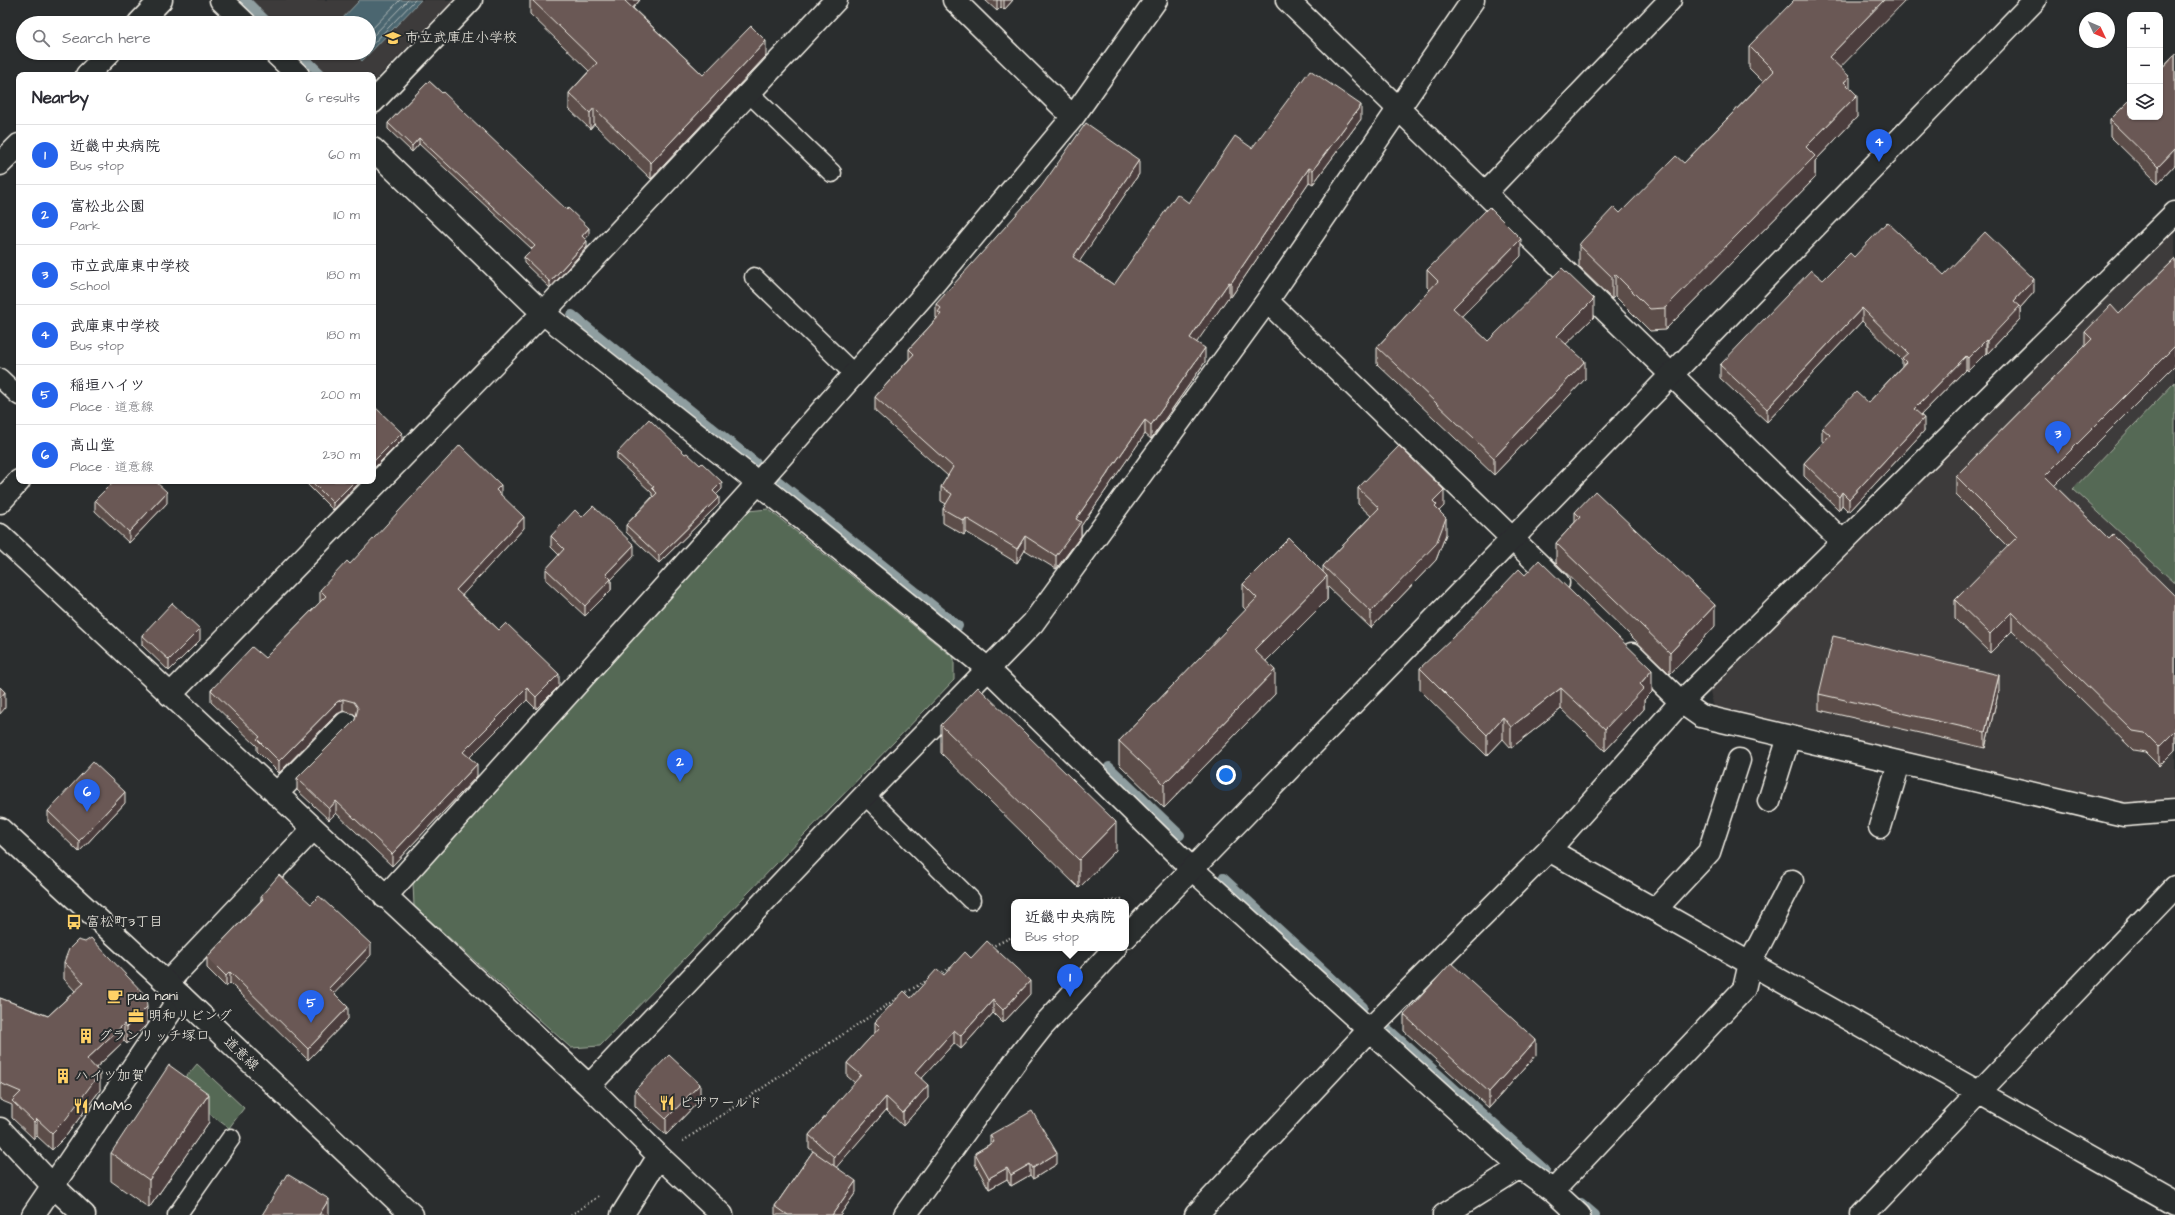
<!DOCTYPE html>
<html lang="en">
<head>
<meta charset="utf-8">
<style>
  :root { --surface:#fff; --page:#f7f7f7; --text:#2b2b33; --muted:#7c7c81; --line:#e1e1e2; --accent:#2563eb }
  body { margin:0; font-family:"Architects Daughter","Klee One",sans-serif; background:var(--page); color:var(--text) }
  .controls { position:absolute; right:12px; top:12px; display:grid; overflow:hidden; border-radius:8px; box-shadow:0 1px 3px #0004 }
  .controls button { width:36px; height:36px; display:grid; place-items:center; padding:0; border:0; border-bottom:1px solid var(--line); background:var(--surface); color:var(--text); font:20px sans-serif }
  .compass { position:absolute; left:2079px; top:12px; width:36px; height:36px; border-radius:50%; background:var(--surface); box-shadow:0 1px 3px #0004; rotate:134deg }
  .you { position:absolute; left:1226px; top:775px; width:14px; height:14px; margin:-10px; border:3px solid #fff; border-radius:50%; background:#1a73e8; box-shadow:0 0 0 6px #1a73e833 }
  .badge { display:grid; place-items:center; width:26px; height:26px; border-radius:50%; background:var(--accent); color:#fff; font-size:13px; font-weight:700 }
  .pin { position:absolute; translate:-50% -33px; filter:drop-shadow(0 1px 2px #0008) }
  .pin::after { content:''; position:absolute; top:21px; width:14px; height:12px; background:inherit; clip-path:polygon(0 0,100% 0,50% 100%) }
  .popup { position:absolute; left:1011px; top:899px; width:118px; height:52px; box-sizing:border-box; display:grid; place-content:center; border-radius:8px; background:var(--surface); filter:drop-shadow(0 1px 3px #0005); font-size:13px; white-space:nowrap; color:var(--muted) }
  .popup b { font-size:15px; color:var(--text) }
  .popup::after { content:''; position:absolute; left:50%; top:100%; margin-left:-8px; border:8px solid transparent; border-top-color:var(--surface) }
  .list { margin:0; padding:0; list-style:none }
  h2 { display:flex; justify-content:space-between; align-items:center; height:52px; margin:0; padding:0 16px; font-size:17px }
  h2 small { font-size:13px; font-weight:400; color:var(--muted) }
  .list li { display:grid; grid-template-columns:26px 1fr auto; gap:12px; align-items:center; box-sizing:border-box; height:60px; padding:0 16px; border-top:1px solid var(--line) }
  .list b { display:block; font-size:15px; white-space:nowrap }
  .list p { margin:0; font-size:13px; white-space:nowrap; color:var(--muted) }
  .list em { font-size:13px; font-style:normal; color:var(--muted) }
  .icon { flex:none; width:22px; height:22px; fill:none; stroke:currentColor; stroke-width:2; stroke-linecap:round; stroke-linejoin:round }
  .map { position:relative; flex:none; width:2175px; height:1215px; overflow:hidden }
  .search { position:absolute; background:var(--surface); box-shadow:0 1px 3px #0004; left:16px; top:16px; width:360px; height:44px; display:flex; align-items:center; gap:10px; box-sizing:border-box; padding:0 14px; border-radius:22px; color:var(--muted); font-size:15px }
  .panel { position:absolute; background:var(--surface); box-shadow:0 1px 3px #0004; left:16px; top:72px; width:360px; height:412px; border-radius:8px }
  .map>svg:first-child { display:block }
</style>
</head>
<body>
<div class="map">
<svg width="2175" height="1215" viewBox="0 0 2175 1215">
  <rect width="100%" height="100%" fill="#2a2d2e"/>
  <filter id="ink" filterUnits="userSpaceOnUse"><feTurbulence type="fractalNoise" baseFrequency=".025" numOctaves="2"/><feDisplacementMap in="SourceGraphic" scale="8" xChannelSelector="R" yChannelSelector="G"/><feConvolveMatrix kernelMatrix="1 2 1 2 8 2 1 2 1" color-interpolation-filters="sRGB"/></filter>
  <g filter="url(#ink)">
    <!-- built -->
    <path fill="#3e3a3a" d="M251,0H454L373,82V75H328L306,53H369V23H275Z
      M2175,221V803L2129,809L1714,708L1709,687Z"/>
    <!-- green -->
    <path fill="#546955" stroke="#a4ad9e" d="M2175,382V583L2073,489Z
      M768,509L954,658V680L600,1046L571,1048L414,906L413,883L748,511Z
      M197,1064L244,1108L229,1128L176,1089Z"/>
    <!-- water -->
    <path fill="#4b6670" stroke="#8f9ea0" d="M360,0H421L362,61L354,53H369V23H338Z"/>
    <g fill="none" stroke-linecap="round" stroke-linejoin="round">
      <!-- shore -->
      <path stroke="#b0b9b8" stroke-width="1" d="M369,32L400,0
        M369,40L408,0
        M369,48L415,0"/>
      <!-- stream -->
      <path stroke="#8f9ea0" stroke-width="10" d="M245,0L268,23
        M299,53L322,75
        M572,315L958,626
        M1109,767L1180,835
        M1223,878L1363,1007
        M1390,1031L1545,1170
        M1581,1203L1595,1215"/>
      <defs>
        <path id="service" d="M749,93L832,173
          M754,277L854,374
          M0,378L19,396
          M865,795L971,900
          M177,1215L231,1138"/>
        <path id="minor" d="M221,0L245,23
          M954,0L1073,117
          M1287,0L1843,542
          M139,23L161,0
          M275,53L298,75
          M87,75L109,53
          M373,102L471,0
          M373,149L543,313L758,483L988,669L1191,868L1520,1167L1553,1191L1579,1215
          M0,164L19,145
          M1485,193L1670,0
          M1267,301L1558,583
          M0,502L19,481
          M0,535L589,1086L659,1156L722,1215
          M1632,654L1681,702L1701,716L2124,815L2175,811
          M170,695L543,313L836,0
          M276,794L346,723
          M1769,801L1789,737
          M1880,827L1899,763
          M1549,850L2175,1203
          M385,897L758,483L931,287L1073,117L1156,0
          M1655,910L1709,852L1739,760
          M167,983L313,829
          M589,1086L865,795L1033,623L1267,301L1473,0
          M0,1129L53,1186L84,1215
          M1553,1191L1744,989L1750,963L1792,881
          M33,1215L181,996
          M622,1215L659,1156
          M1196,1215L1369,1030L1549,850L1681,702L2175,213
          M1444,1215L1520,1167
          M1862,1215L2175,887"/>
        <path id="tertiary" d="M0,829L181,996L412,1215
          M1126,937L2035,0
          M905,1215L1020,1055L1042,1027L1115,948"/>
      </defs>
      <!-- service casing -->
      <use href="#service" stroke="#f4f1e8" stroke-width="21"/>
      <!-- minor casing -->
      <use href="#minor" stroke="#f4f1e8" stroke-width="25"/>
      <!-- tertiary casing -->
      <use href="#tertiary" stroke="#f4f1e8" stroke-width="25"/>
      <!-- path -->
      <path stroke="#f4f1e8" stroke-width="2.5" stroke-dasharray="1 3" stroke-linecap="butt" d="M1105,902L1122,899
        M991,947L1014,936
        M939,974L953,967
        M903,994L928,980
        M683,1141L899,997
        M571,1215L599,1196"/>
      <!-- service -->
      <use href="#service" stroke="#2a2d2e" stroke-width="18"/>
      <!-- minor -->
      <use href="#minor" stroke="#2a2d2e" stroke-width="22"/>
      <!-- tertiary -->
      <use href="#tertiary" stroke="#2a2d2e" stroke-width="22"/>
    </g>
    <!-- wall -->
    <path fill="#5c4d49" stroke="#f4f1e8" d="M530,0H640L633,8L703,75L766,56L651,179L594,124L590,129L569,109V93L589,71L530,14Z
      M985,0H1013L1004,10L1001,7L997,11Z
      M1749,46L1840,67L1850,88L1857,117L1815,161V178L1665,330L1650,331L1615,296L1612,299L1579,267V245L1684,163L1763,82L1749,68Z
      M2175,54V165L2158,183L2110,136V120Z
      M429,81L589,235L585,239L587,247L550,288L524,263V257L532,249L419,144L412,152L388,129V123Z
      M1361,119L1313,184L1309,182L1231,297L1229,296L1196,342L1205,362L1151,439L1145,434L1081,526V536L1056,569L1025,550L1017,563L966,532L964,535L943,523V509L946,504L941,501V487L948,476L875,411V397L909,359V349L937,318H936V304L1139,174L1079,261L1114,285L1189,203L1252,148Z
      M1521,256L1461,317L1488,341L1594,317L1566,344L1585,379L1494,475L1377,364V347L1430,290L1427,287V270Z
      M1854,257L1944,275L2034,292L2020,308V319L1987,354L1986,353L1968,371L1966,369L1921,415L1924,431L1849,512L1842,505L1839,510L1804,476V463L1824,442L1822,441V428L1868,403L1902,366V360L1862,321L1767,422L1720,378V365L1823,280Z
      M2175,259V365L2054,485L2109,539L2175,596V750L2159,766L2145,752L2133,750L2012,631L1990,653L1955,619V600L2008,547L1956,495V476L2085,346V332L2119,314Z
      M617,453L685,454L722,489L716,494L719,504L659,563L626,532V525L653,496H652V493L617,460Z
      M304,481H361L333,510Z
      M1358,488L1444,506L1439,511L1446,534L1436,560L1371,628L1327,586V600L1266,661L1275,694L1164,808L1119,764V741L1246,610L1243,607V584L1323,572V566L1371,516L1358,504Z
      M501,495L524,528L462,595L499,630L559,686L536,709L527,700L469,757L477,776L392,866L336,813L329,820L297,790V778L355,720L356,716L354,714L343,711L337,714L279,773L257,751V746L211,702V690L265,658L320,602V590L350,564Z
      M95,500L167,503L129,543L95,511Z
      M1575,512L1715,626L1670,674L1556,563V543L1575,522Z
      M582,517L634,556L611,580V590L585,616L546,580V569L559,555L551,547V536Z
      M142,635L200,640L169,671L142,645Z
      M1420,668L1652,692L1644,700V709L1605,751L1561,709L1511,748L1503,739L1487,756L1420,690Z
      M1999,690L1985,748L1819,710V694Z
      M941,725L1116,850L1079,888L941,753Z
      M125,803L79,852L48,822V811Z
      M261,896L311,904L371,955L334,993L348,1019L308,1060L230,983L226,987L207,968V957L261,901Z
      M971,958L1030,994L1003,1023L993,1013L961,1049L954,1043L921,1079L928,1098L903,1126L886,1110L836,1167L856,1192L840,1215H775V1206L813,1151L809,1148V1135L855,1083L847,1076V1063L875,1033V1022L944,975Z
      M64,962L147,1024L127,1044L124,1041L96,1068L100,1090L66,1136L52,1150L37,1136L34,1139L12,1118V1105L0,1100V998L48,1016L75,991L64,979Z
      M1404,1015L1536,1055L1489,1108L1404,1031Z
      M635,1090L700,1100L666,1135L635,1106Z
      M209,1122L149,1208L111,1181V1153Z
      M990,1135L1057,1164L1033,1179L1030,1175L1011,1186L1007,1179L989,1189L975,1164V1153L990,1144Z"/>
    <!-- shaded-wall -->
    <path fill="#4b3e3c" stroke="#f4f1e8" d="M625,0H640L625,16Z
      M997,0H1001V7L997,11Z
      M1004,0H1013L1004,10Z
      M1884,0H1906L1829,79V57Z
      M766,41V56L651,179V163Z
      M1850,77V99L1844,82Z
      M1857,95V117L1815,161V178L1665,330V308L1806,147Z
      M1361,105V119L1313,184V170Z
      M594,108V124L590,129V113Z
      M419,138V144L412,152V146Z
      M2175,149V165L2158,183V167Z
      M1139,160V174L1073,271V257Z
      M1309,168V182L1231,297V283Z
      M589,228V235L582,243V236Z
      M1521,239V256L1453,325V308Z
      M587,241V247L550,288V282Z
      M1615,274V296L1612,299V277Z
      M2034,279V292L2020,308V319L1987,354V341L2014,301Z
      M1229,282V296L1190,352V338Z
      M1594,299V317L1557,353V336Z
      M1862,308V321L1767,422V409Z
      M1986,340V353L1968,371V358Z
      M2175,346V365L2045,495V476Z
      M1205,348V362L1151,439V425Z
      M1966,356V369L1914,422V409Z
      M1585,361V379L1494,475V458Z
      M1924,418V431L1849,512V499Z
      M1145,420V434L1081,526V536L1056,569V556L1076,519Z
      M402,433V440L373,469V462Z
      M355,481H361L333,510V503Z
      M722,482V489L713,498V491Z
      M501,485V497L496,490Z
      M1444,490V506L1437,513L1433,501Z
      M167,492V503L129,543V532Z
      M1842,492V505L1839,510V497Z
      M719,497V504L659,563V556Z
      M524,517V528L456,602V590Z
      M966,518V532L964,535V521Z
      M1446,518V534L1436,560L1371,628V612Z
      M1025,536V550L1017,563V549Z
      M634,545V556L611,580V590L585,616V606L606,574Z
      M1327,576V600L1254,673V650Z
      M1715,605V626L1670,674V653Z
      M2012,612V631L1990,653V634Z
      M200,629V640L169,671V660Z
      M1275,670V694L1164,808V784Z
      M1652,670V692L1644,700V709L1605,751V729L1640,684Z
      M559,674V686L536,709V697Z
      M1999,675V690L1985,748V732Z
      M527,688V700L463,764V752Z
      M1561,688V709L1511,748V727Z
      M5,692V708L0,714V698Z
      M343,699V711L337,714L279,773V761L337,702Z
      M1503,717V739L1487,756V735Z
      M2175,731V750L2159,766V747Z
      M477,764V776L392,866V854Z
      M125,792V803L79,852V841Z
      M336,801V813L329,820V809Z
      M1116,822V850L1079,888V860Z
      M371,944V955L329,999V988Z
      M230,972V983L226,987V976Z
      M1030,981V994L1003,1023V1010Z
      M993,1000V1013L961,1049V1036Z
      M147,1007V1024L127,1044V1027Z
      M348,1007V1019L308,1060V1049Z
      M124,1024V1041L87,1076V1059Z
      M954,1030V1043L915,1086V1073Z
      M1536,1040V1055L1489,1108V1092Z
      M100,1073V1090L66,1136L52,1150V1133Z
      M700,1084V1100L666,1135V1119Z
      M928,1085V1098L903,1126V1113Z
      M209,1094V1122L149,1208V1180Z
      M886,1097V1110L834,1170V1157Z
      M37,1119V1136L34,1139V1122Z
      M1057,1153V1164L1033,1179V1168Z
      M1030,1164V1175L1011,1186V1175Z
      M1007,1168V1179L989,1189V1178Z
      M856,1181V1192L840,1215H832Z
      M329,1199V1215H319Z"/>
    <!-- building -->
    <path fill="#6b5955" stroke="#f4f1e8" d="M532,0H625V1L703,75L751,26L766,41L651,163L594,108L590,113L569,93L597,63Z
      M1794,0H1884L1829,57L1850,77L1844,82L1857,95L1806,147L1815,156L1665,308L1650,309L1615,274L1612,277L1579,245L1582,241L1614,207L1620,213L1676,156L1684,163L1774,71L1749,46Z
      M2175,54V149L2158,167L2110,120L2130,100V117H2160V70Z
      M1310,70L1361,105L1313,170L1309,168L1231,283L1229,282L1190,338L1205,348L1151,425L1145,420L1076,519L1081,522L1056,556L1025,536L1017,549L966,518L964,521L943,509L952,494L941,487L953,467L875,397L914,354L909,349L941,314L938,312L941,308L936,304L1041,187L1086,123L1139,160L1073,257L1114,285L1177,194L1189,203L1235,136L1252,148Z
      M429,81L442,93L443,92L567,210L568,208L589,228L582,236L587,241L550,282L524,257L535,246L419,138L412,146L388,123Z
      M1489,207L1521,239L1453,308L1488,341L1562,268L1594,299L1557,336L1585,361L1494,458L1377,347L1438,281L1427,270Z
      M1887,222L1944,275L1985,232L2034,279L2014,301L2020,306L1987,341L1986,340L1968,358L1966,356L1914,409L1924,418L1849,499L1842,492L1839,497L1804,463L1830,435L1822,428L1856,392L1868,403L1906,362L1902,358L1908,353L1862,308L1767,409L1720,365L1811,270L1823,280L1850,253L1854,257Z
      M2175,259V346L2045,476L2109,539L2113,535L2175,596V731L2159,747L2145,733L2133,731L2012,612L1990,634L1955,600L2017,537L1956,476L2092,339L2085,332L2111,305L2119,314Z
      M373,405L402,433L373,462Z
      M649,419L685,454L687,453L700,465L702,463L722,482L713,491L719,497L659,556L626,525L657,493L652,488L654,487L617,453Z
      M460,445L501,485L496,490L524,517L456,590L499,630L506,623L559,674L536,697L527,688L463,752L477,764L392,854L336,801L329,809L297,778L355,720L358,708L354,702L343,699L337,702L279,761L257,739L260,737L211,690L252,647L265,658L326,596L320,590L347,561L350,564Z
      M1399,446L1444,490L1433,501L1437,505L1435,507L1446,518L1436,544L1371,612L1323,566L1379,508L1358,488Z
      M114,481H155L167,492L129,532L95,500Z
      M311,481H355L333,503Z
      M1595,491L1715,605L1670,653L1556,543L1580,517L1575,512Z
      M593,506L634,545L606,574L611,579L585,606L546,569L564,549L551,536L575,510L582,517Z
      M1289,538L1327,576L1254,650L1275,670L1164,784L1119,741L1257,598L1243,584Z
      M1539,560L1652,670L1640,684L1644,688L1605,729L1561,688L1511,727L1503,717L1487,735L1420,668L1467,624L1519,569L1525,575Z
      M172,603L200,629L169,660L142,635Z
      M1833,636L1999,675L1985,732L1819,694Z
      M0,687L5,692L0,698Z
      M978,687L1116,822L1079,860L941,725Z
      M93,762L125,792L79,841L48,811Z
      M279,875L311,904L319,896L371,944L329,988L348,1007L308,1049L230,972L226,976L207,957L263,899L261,896Z
      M91,938L146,996L147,1007L127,1027L124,1024L87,1059L100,1073L66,1119L52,1133L37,1119L34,1122L12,1101L21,1092L0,1083V998L48,1016L84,983L64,962L69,949L78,940L85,942Z
      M987,941L1030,981L1003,1010L993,1000L961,1036L954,1030L915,1073L928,1085L903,1113L886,1097L834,1157L809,1135L861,1075L847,1063L880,1027L875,1022L904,991L911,998L937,969L944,975L965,952L971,958Z
      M1451,963L1536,1040L1489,1092L1404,1015Z
      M669,1055L700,1084L666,1119L635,1090Z
      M169,1065L209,1094L149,1180L111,1153Z
      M1032,1111L1057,1153L1033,1168L1030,1164L1011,1175L1007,1168L989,1178L975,1153L994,1142L990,1135Z
      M813,1151L856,1181L832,1215H788L775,1206Z
      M287,1174L329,1199L319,1215H262Z"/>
  </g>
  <!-- icons -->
  <defs>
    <symbol id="school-bare" viewBox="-9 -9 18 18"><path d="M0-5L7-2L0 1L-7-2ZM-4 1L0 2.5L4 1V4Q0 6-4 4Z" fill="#ffd166" stroke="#2a2d2e" stroke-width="2.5" paint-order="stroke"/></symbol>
    <symbol id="bus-bare" viewBox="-9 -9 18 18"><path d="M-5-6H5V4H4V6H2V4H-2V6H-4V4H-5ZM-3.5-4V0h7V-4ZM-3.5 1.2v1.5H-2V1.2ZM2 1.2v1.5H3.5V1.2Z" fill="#ffd166" stroke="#2a2d2e" stroke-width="2.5" paint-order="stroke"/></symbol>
    <symbol id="cafe-bare" viewBox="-9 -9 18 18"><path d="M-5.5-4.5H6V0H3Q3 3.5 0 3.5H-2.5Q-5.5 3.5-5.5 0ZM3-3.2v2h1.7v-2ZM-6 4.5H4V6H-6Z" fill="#ffd166" stroke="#2a2d2e" stroke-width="2.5" paint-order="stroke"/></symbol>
    <symbol id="office-bare" viewBox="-9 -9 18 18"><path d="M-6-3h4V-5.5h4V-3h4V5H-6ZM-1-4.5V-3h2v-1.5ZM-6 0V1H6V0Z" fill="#ffd166" stroke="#2a2d2e" stroke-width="2.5" paint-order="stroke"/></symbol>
    <symbol id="building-bare" viewBox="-9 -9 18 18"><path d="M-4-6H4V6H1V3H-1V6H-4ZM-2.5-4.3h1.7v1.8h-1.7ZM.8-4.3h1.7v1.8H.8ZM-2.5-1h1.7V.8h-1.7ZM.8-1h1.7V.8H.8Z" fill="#ffd166" stroke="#2a2d2e" stroke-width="2.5" paint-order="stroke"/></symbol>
    <symbol id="restaurant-bare" viewBox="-9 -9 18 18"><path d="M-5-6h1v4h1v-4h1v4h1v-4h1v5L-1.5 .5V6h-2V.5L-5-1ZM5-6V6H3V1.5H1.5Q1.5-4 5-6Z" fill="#ffd166" stroke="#2a2d2e" stroke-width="2.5" paint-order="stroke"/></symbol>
  </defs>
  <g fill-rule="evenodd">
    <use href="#school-bare" x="382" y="27" width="22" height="22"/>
    <use href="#bus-bare" x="63" y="911" width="22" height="22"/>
    <use href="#cafe-bare" x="104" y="985" width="22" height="22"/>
    <use href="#office-bare" x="125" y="1005" width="22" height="22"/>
    <use href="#building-bare" x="75" y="1025" width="22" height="22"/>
    <use href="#building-bare" x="52" y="1065" width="22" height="22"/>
    <use href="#restaurant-bare" x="656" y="1092" width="22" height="22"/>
    <use href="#restaurant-bare" x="70" y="1095" width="22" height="22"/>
  </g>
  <g text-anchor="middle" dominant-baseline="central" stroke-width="4" stroke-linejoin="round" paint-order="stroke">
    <!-- poi labels -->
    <g font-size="14" fill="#f4f1e8" stroke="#2a2d2e" text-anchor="start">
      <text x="405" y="38">市立武庫庄小学校</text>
      <text x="86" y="922">富松町3丁目</text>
      <text x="127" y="996">pua nani</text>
      <text x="148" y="1016">明和リビング</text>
      <text x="98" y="1036">グランリッチ塚口</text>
      <text x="75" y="1076">ハイツ加賀</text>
      <text x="679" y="1103">ピザワールド</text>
      <text x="93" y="1106">MoMo</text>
    </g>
    <!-- street labels -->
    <g font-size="14" fill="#f4f1e8" stroke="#2a2d2e">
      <text transform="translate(241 1054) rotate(43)">道意線</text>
    </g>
  </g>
</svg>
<div class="controls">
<button>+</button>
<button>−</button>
<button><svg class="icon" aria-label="layers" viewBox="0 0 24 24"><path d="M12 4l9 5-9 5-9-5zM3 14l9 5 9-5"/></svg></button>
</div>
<svg class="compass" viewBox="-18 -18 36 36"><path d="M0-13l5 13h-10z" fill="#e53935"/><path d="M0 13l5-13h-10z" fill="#7c7c81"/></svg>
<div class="you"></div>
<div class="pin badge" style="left:1070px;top:997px">1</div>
<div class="popup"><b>近畿中央病院</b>Bus stop</div>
<div class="pin badge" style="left:680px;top:782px">2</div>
<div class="pin badge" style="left:2058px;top:454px">3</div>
<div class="pin badge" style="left:1879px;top:162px">4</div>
<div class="pin badge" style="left:311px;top:1023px">5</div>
<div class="pin badge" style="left:87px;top:812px">6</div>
<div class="search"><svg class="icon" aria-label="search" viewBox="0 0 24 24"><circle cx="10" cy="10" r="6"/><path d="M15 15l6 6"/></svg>Search here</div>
<section class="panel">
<h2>Nearby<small>6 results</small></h2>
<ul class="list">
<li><span class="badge">1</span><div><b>近畿中央病院</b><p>Bus stop</p></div><em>60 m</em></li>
<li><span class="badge">2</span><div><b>富松北公園</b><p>Park</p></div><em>110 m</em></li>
<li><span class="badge">3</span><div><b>市立武庫東中学校</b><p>School</p></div><em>180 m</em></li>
<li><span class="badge">4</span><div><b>武庫東中学校</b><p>Bus stop</p></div><em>180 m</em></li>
<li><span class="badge">5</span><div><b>稲垣ハイツ</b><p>Place · 道意線</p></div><em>200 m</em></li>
<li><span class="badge">6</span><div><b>高山堂</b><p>Place · 道意線</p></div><em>230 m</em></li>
</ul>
</section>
</div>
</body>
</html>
